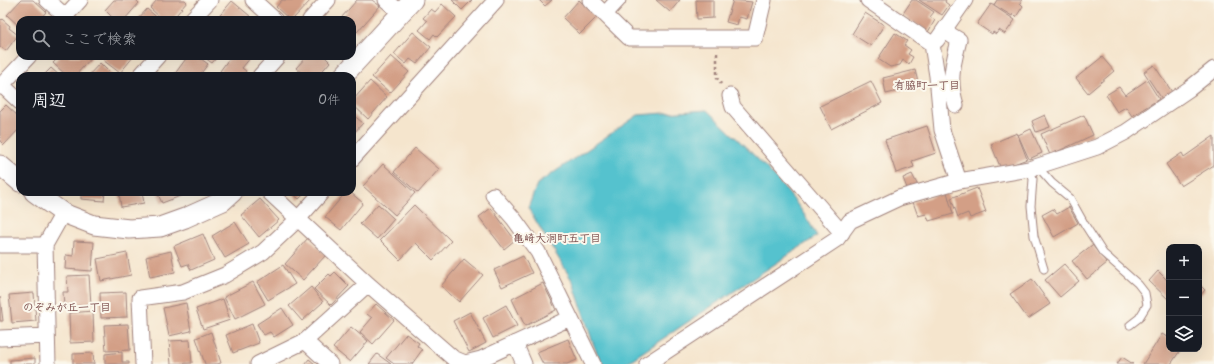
<!DOCTYPE html>
<html lang="ja">
<head>
<meta charset="utf-8">
<style>
  :root { --surface:#171b24; --page:#20242c; --text:#f1f3f6; --muted:#9ea1a6; --line:#363941 }
  body { margin:0; font-family:"Shantell Sans","Klee One",sans-serif; background:var(--page); color:var(--text) }
  .controls { position:absolute; right:12px; bottom:12px; display:grid; overflow:hidden; border-radius:8px; box-shadow:0 4px 16px #0002 }
  .controls button { width:36px; height:36px; display:grid; place-items:center; padding:0; border:0; border-bottom:1px solid var(--line); background:var(--surface); color:var(--text); font:20px sans-serif }
  .list { margin:0; padding:0; list-style:none }
  h2 { display:flex; justify-content:space-between; align-items:center; height:52px; margin:0; padding:0 16px; font-size:17px }
  h2 small { font-size:13px; font-weight:400; color:var(--muted) }
  .icon { flex:none; width:22px; height:22px; fill:none; stroke:currentColor; stroke-width:2; stroke-linecap:round; stroke-linejoin:round }
  .map { position:relative; flex:none; width:1214px; height:364px; overflow:hidden }
  .search { position:absolute; background:var(--surface); box-shadow:0 4px 16px #0002; left:16px; top:16px; width:340px; height:44px; display:flex; align-items:center; gap:10px; box-sizing:border-box; padding:0 14px; border-radius:12px; color:var(--muted); font-size:15px }
  .panel { position:absolute; background:var(--surface); box-shadow:0 4px 16px #0002; left:16px; top:72px; width:340px; height:124px; border-radius:12px }
  .map>svg:first-child { display:block }
</style>
</head>
<body>
<div class="map">
<svg width="1214" height="364" viewBox="0 0 1214 364">
  <rect width="100%" height="100%" fill="#fbf7ec"/>
  <filter id="ink" filterUnits="userSpaceOnUse"><feTurbulence type="fractalNoise" baseFrequency=".025" numOctaves="2"/><feDisplacementMap in="SourceGraphic" scale="8" xChannelSelector="R" yChannelSelector="G"/><feConvolveMatrix kernelMatrix="1 2 1 2 8 2 1 2 1" color-interpolation-filters="sRGB"/></filter>
  <filter id="wash" filterUnits="userSpaceOnUse"><feTurbulence type="fractalNoise" baseFrequency=".012" numOctaves="4" result="noise"/><feDisplacementMap in="SourceGraphic" scale="16" xChannelSelector="R" yChannelSelector="G"/><feGaussianBlur stdDeviation="0.9" result="paint"/><feColorMatrix in="noise" values="0 0 0 0 0 0 0 0 0 0 0 0 0 0 0 0 0 1.4 0 .05"/><feComposite in="paint" operator="in"/></filter>
  <g filter="url(#wash)">
    <rect width="100%" height="100%" fill="#f5e5cd"/>
    <!-- water -->
    <path fill="#55c2ce" stroke="#50707c" d="M707,110C747,149 791,186 817,236L625,364H602L594,346L573,282L528,208L537,184L638,115Z"/>
    <g id="blocks">
      <!-- building -->
      <path fill="#d39f86" d="M21,0H33L46,12L39,20H20V27L7,15Z
        M114,0H136L139,3L124,20H115L105,10Z
        M157,0H185L187,2L172,20H163L150,8Z
        M282,0H311L292,20H290L276,7Z
        M357,0H372L380,6L357,32L352,28V20H343L341,18Z
        M452,0H472L462,10Z
        M539,0H552L545,6Z
        M579,0L597,17L580,34L563,18Z
        M656,0H680L670,12Z
        M696,0H713V18L697,19Z
        M733,0L752,2L747,19L739,17L737,25L726,22Z
        M912,0H916L934,12L930,17L935,20L928,32L902,15Z
        M919,0H946L945,2L949,5L942,15Z
        M997,0H1022L1020,3L1023,6L1016,17L1013,14L1012,16L994,5Z
        M232,1L250,16L246,20H216Z
        M442,4L456,17L437,37L434,34L430,39L419,30L427,21L423,18L431,9L435,12Z
        M991,4L1015,20L1005,34L999,30L996,34L993,32L992,34L977,24Z
        M147,9L160,20H137Z
        M865,13L884,25L871,46L852,34Z
        M2,19L10,26L9,28L18,35L6,51L1,47L0,48V21Z
        M413,32L431,47L417,64L410,59L406,64L394,54Z
        M895,33L907,41L904,45L911,50L908,54L913,57L909,64L903,60L900,65L890,67L878,59Z
        M60,56H91L92,57L75,76H67L53,63Z
        M106,56H134L120,73L103,60Z
        M188,56H197L208,64L199,76H176L174,75Z
        M202,56H218L212,63Z
        M231,56L251,57L242,68L246,71L243,76H227L220,71Z
        M307,56H324L330,62L318,76H305L296,68Z
        M391,56L409,72L390,93L372,77Z
        M1102,57L1114,71L1088,93L1076,78Z
        M100,63L113,76H88Z
        M1154,65L1172,92L1162,99L1144,72Z
        M51,68L60,76H43Z
        M915,70L919,86L886,94L883,78Z
        M1147,80L1159,99L1132,116L1126,107L1117,112L1106,95L1119,87L1125,95Z
        M370,81L387,97L368,119L352,104V101Z
        M871,81L882,103L831,129L820,106Z
        M6,105L20,118V128L4,145L0,141V111Z
        M352,114L363,123L352,135Z
        M1045,115L1050,127L1036,132L1032,121Z
        M1084,115L1093,135L1050,155L1041,134Z
        M927,126L936,153L912,161L914,167L896,173L885,140Z
        M1031,129L1042,153L1029,159L1018,135Z
        M1017,133L1027,159L1001,169L991,144Z
        M1214,136V165L1181,186L1166,164L1182,153L1184,157Z
        M415,148L439,169L418,193L394,172Z
        M383,164L415,193L395,215L363,186Z
        M912,174L919,188L909,193L903,178Z
        M977,188L986,212L970,218L968,213L958,217L951,198Z
        M81,192H105L104,201L81,199Z
        M119,192H142L144,203L121,207Z
        M157,192H181L183,195L162,203Z
        M291,192H306L299,199Z
        M346,192H350L363,203L341,230L325,217Z
        M947,192L953,214L929,221L926,214L918,216L913,202Z
        M260,199L279,220L259,237L241,215Z
        M378,204L394,219L377,239L360,224Z
        M414,205L451,241L433,260L416,243L400,260L380,240Z
        M1069,207L1078,223L1054,237L1042,215L1053,209L1057,214Z
        M491,208L515,240L504,249L479,217Z
        M235,222L249,244L225,258L212,236Z
        M203,234L214,260L191,270L188,264L182,266L174,246Z
        M308,238L326,255L303,280L285,264Z
        M74,241L94,242L92,271L65,269L66,255L73,256Z
        M1092,245L1107,263L1087,279L1072,261Z
        M171,251L175,272L150,277L146,257Z
        M127,253L131,275L101,281L97,259Z
        M523,256L532,273L502,287L494,270Z
        M464,259L483,275L459,302L441,286Z
        M1064,264L1079,281L1060,297L1045,280Z
        M283,265L295,284L268,300L257,282Z
        M1158,271L1169,282V300L1149,281Z
        M335,272L349,286L331,305L314,289L329,274L331,276Z
        M89,275L91,305L64,307L63,292H68L67,276Z
        M1032,279L1050,304L1028,319L1010,294Z
        M253,282L265,304L235,319L224,297Z
        M543,283L556,310L525,326L512,299Z
        M1199,284L1205,290L1199,297Z
        M311,287L323,302L302,321L289,306Z
        M126,292L127,317L101,318L100,293Z
        M34,293L36,321L12,323L9,295Z
        M0,297L3,321H0Z
        M223,299L230,320L203,329L196,309Z
        M186,303L191,331L169,336L163,308Z
        M376,304L394,320L373,344L360,332L372,318L367,314Z
        M506,305L517,326L493,338L483,318Z
        M282,308L293,325L274,337L270,332L264,335L257,324Z
        M93,311L94,342L70,343L69,313Z
        M470,312L486,343L469,352L453,321Z
        M128,324L130,350L106,351L104,325Z
        M252,324L259,343L233,353L226,335Z
        M351,327L368,341L350,362L333,348Z
        M211,332L221,363L217,364H205L196,338Z
        M406,334L419,343L417,346L422,350L412,364H394L386,358Z
        M1162,334L1169,338V349H1181L1171,364H1143Z
        M568,339L577,360L567,364H543L537,352Z
        M190,340L192,363L171,364L169,341Z
        M122,352V362H129V364H105V354Z
        M93,353L94,364H73V354Z
        M377,354L391,364H369Z
        M1122,357L1133,364H1117Z
        M35,358V364H10V360Z
        M309,359L315,364H305Z"/>
    </g>
  </g>
  <g filter="url(#ink)">
    <use href="#blocks" fill-opacity="0" stroke="#a0827c" stroke-width="1"/>
    <g fill="none" stroke-linecap="round" stroke-linejoin="round">
      <defs>
        <path id="service" d="M1037,166L1052,183L1070,198L1085,225L1103,253L1138,284L1145,293L1147,305L1139,318L1130,325
          M1029,169L1033,179L1031,206L1034,236L1044,269"/>
        <path id="minor" d="M47,0L65,16
          M253,0L275,20
          M386,0L401,13
          M590,0L629,38H755L764,0
          M868,0L932,44L937,40L965,0
          M605,14L618,0
          M62,20L80,0
          M191,20L210,0
          M310,20L328,0
          M944,31L959,40C953,65 948,79 956,105
          M932,44L937,76L942,130L959,181
          M140,76L158,56
          M260,76L278,56
          M2,85L20,102
          M0,87L29,56
          M730,96L733,107L842,233
          M352,159L496,0
          M269,192L368,284L453,358L465,363L481,359L570,318
          M493,195L514,219L538,252L593,364
          M0,245H45L48,364
          M45,245L63,213
          M0,338L47,336
          M305,341L330,364
          M515,343L524,364
          M143,364L140,298L183,292L225,275L263,252L298,219L322,192
          M258,364L305,341L368,284
          M647,364L837,239L850,221L899,198L959,181L1029,169L1097,147L1126,132L1189,89L1214,69"/>
        <path id="tertiary" d="M343,76L413,0
          M0,165L20,182
          M34,192L63,213L94,225L129,229L160,227L185,218L223,201L233,192"/>
      </defs>
      <!-- service casing -->
      <use href="#service" stroke="#a0827c" stroke-width="9"/>
      <!-- minor casing -->
      <use href="#minor" stroke="#a0827c" stroke-width="17"/>
      <!-- tertiary casing -->
      <use href="#tertiary" stroke="#a0827c" stroke-width="21"/>
      <!-- path -->
      <path stroke="#a0827c" stroke-width="2.5" stroke-dasharray="3 3" stroke-linecap="butt" d="M717,53V78L721,84"/>
      <!-- service -->
      <use href="#service" stroke="#fff" stroke-width="7"/>
      <!-- minor -->
      <use href="#minor" stroke="#fff" stroke-width="15"/>
      <!-- tertiary -->
      <use href="#tertiary" stroke="#fff" stroke-width="19"/>
    </g>
  </g>
  <g text-anchor="middle" dominant-baseline="central" stroke-width="4" stroke-linejoin="round" paint-order="stroke">
    <!-- neighbourhood labels -->
    <g font-size="11" font-weight="bold" fill="#7a4c4b" stroke="#fbf7ec">
      <text x="927" y="85">有脇町一丁目</text>
      <text x="557" y="238">亀崎大洞町五丁目</text>
      <text x="67" y="307">のぞみが丘一丁目</text>
    </g>
  </g>
</svg>
<div class="controls">
<button>+</button>
<button>−</button>
<button><svg class="icon" aria-label="layers" viewBox="0 0 24 24"><path d="M12 4l9 5-9 5-9-5zM3 14l9 5 9-5"/></svg></button>
</div>
<div class="search"><svg class="icon" aria-label="search" viewBox="0 0 24 24"><circle cx="10" cy="10" r="6"/><path d="M15 15l6 6"/></svg>ここで検索</div>
<section class="panel">
<h2>周辺<small>0件</small></h2>
<ul class="list">
</ul>
</section>
</div>
</body>
</html>
